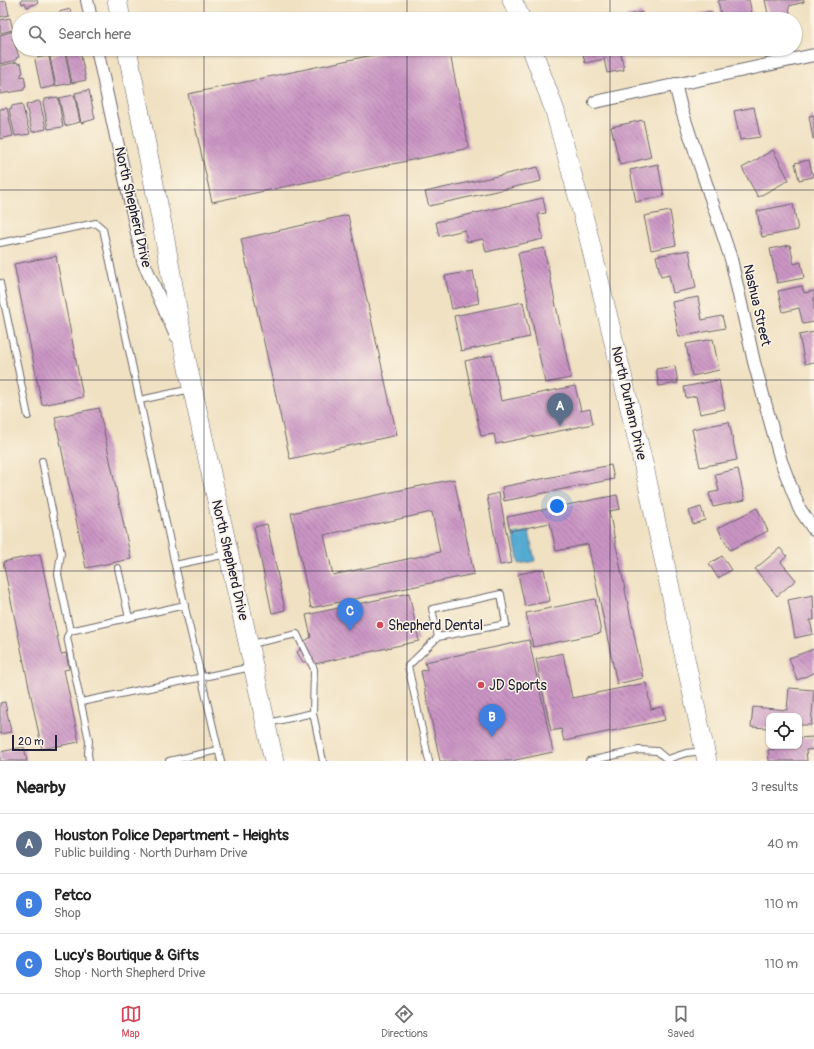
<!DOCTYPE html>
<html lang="en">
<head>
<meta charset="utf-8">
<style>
  :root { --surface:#fff; --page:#f2f2f2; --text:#222; --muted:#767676; --line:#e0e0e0; --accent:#d1495b }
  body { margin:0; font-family:Pangolin,sans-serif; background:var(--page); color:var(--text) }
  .controls { position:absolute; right:12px; bottom:12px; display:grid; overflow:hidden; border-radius:8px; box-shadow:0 1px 3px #0004 }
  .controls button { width:36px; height:36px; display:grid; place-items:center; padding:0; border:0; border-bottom:1px solid var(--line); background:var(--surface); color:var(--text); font:20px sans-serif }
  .scale { position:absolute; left:12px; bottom:10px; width:45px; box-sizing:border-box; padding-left:4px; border:2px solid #22223b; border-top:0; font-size:11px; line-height:14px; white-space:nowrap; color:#22223b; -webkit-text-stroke:3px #fcf5e5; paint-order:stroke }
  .you { position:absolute; left:557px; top:506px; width:14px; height:14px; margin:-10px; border:3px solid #fff; border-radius:50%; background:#1a73e8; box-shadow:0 0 0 6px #1a73e833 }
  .badge { display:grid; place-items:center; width:26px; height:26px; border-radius:50%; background:var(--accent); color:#fff; font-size:13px; font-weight:700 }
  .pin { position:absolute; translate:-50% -33px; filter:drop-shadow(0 1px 2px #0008) }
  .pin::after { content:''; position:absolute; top:21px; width:14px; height:12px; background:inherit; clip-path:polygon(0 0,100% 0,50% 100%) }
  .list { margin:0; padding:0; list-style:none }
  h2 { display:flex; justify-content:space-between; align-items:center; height:52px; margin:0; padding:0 16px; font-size:17px }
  h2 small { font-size:13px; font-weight:400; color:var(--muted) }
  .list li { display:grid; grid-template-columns:26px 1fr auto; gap:12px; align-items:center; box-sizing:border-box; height:60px; padding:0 16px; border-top:1px solid var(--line) }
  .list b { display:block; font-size:15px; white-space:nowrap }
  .list p { margin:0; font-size:13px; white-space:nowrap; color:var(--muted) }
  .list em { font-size:13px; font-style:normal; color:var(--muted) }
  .icon { flex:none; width:22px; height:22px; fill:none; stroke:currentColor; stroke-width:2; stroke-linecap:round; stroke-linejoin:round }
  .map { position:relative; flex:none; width:814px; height:761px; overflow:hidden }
  .search { position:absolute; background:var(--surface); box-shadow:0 1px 3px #0004; left:12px; right:12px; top:12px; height:44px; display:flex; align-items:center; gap:10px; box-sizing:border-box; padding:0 14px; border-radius:22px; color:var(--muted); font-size:15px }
  .sheet { height:232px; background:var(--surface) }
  nav { display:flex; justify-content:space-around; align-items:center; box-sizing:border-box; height:56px; border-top:1px solid var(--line); background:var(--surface); font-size:11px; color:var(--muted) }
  nav a { display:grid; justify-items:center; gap:2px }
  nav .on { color:var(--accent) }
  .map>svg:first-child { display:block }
</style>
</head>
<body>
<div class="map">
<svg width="814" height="761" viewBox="0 0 814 761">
  <defs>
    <pattern id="building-back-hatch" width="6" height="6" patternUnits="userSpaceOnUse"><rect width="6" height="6" fill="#ca94c4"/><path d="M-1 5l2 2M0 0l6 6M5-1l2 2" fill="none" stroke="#a478a0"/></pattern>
  </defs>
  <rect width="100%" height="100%" fill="#fcf5e5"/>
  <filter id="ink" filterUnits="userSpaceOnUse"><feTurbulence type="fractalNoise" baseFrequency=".025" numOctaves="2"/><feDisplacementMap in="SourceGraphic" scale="8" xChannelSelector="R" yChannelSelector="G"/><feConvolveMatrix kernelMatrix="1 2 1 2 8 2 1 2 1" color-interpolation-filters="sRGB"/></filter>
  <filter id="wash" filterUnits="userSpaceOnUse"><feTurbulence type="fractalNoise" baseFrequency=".012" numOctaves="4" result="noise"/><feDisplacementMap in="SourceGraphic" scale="16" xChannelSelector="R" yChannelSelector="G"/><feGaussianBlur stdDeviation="0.9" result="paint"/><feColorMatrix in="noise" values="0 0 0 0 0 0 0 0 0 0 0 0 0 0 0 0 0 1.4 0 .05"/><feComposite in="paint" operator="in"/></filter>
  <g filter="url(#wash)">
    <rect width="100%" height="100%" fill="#f0e1c2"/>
    <!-- water -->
    <path fill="#55aad1" stroke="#3c6686" d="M529,531L535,561L519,564L513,534Z"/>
    <g id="blocks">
      <!-- building -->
      <path fill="url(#building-back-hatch)" fill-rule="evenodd" d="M21,0H37L38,3L27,7L25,3L22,4Z
        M721,0H749L753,18L722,19L718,1Z
        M765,0H804V2L789,6L790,14L769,18Z
        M6,1L9,15L0,17V2Z
        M70,9L73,19H59V12Z
        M712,11L714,19H679V18Z
        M642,12L643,19H627V15Z
        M54,13L57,19H42L44,15Z
        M10,18L13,30L0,33V20Z
        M14,31L16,39H13L19,57L16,58V60L0,64V35Z
        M401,49H449L469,148L212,202L188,94Z
        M582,49H620L624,70L607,73L604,59L585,63Z
        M77,50L80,51L86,80L72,83L66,53Z
        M62,53L65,54L71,83L56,86L50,57Z
        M47,56L49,57L55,86L41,89L35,60L37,58Z
        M17,62L18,64L21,63L23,73L21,74V77L24,76L26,87L24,88V90L0,94V66Z
        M89,90L95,119L81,123L75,93Z
        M74,95L80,122L65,126L59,98Z
        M58,97L63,127L48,129L43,102L45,101V99Z
        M38,101L40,102L46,129L32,132L26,105Z
        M22,104L30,134L15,136L9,109L12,108L11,106Z
        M754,107L760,137L740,140L734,111Z
        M7,108L13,136L0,139V109Z
        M814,115V139H813L809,116Z
        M643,120L651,157L620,165L611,127Z
        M773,150L789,180L758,197L742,168Z
        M809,160L813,177L799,180L795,163Z
        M658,164L664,196L636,202L630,170Z
        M538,167L541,181L429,206L425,192Z
        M543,198L546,213L538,214L543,239L486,252L483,239L467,242L465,230L439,236L436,222Z
        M793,204L798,230L762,237L757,211Z
        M670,211L676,245L651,250L644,216Z
        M348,215L397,435L290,459L241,239Z
        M790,245L794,264L801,262L804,278L777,283L770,249Z
        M544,248L571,378L545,383L518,253Z
        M689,250L696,288L673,293L669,275L661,277L656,256Z
        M56,256L83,397L42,405L14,264Z
        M473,271L479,303L452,309L445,276Z
        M802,286L804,293L814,291V322L803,324L799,308L783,312L778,291Z
        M698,297L702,320L722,316L725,328L679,337L672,302Z
        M523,302L530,337L461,351L454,316Z
        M814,332V362L805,364L799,335Z
        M713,339L719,370L692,376L686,344Z
        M492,355L501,401L575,386L581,411L590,409L593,424L496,444L494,434L481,436L465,361Z
        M675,366L678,383L659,386L656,369Z
        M719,380L725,409L700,414L696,396L686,398L684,387Z
        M99,408L131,559L86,568L55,417Z
        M729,422L737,460L700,467L692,429Z
        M611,465L614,479L504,501L502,487Z
        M738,469L745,500L713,507L709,493L719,491L715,474Z
        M454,479L474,574L311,608L291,513ZM432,512L440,552L333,575L324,535Z
        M499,493L512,563L500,565L487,496Z
        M617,495L620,509L609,511L643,678L617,684L588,544L556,551L550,523L510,531L507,517Z
        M701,507L705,520L693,524L689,511Z
        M757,508L768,531L730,550L718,528Z
        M267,524L285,610L272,613L254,527Z
        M780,548L787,556L781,562L796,580L777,596L755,569Z
        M40,554L61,654L66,653L69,669L64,670L79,742L42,749L3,562Z
        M722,556L731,570L718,578L709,564Z
        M544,569L550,601L525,606L518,574Z
        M409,593L419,641L310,665L309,662H303L297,652L300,650L299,645L311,637L306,615Z
        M813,595L814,620H810L813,634L795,638L788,600Z
        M595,599L601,633L533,647L526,613Z
        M529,640L553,752L511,761H440L421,671L427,670L425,662Z
        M814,649V673L797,680L789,658Z
        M563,653L572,698L646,683L651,709L662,707L665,720L564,741L561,729L551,731L536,659Z
        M789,688L814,690L811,725H799V716H769V728L751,727L753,707L787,710Z
        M5,702L11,732L0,734V703Z
        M813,737L814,749L806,750L807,761H769L768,750L785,748L784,746H799V738Z
        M24,747L27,761H0V752Z"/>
    </g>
  </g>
  <g filter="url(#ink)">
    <use href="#blocks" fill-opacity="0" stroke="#6a656a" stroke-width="1"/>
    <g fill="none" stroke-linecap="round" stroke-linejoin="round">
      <defs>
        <path id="lane" d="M0,243L96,223L103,229L175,565L221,761
          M0,283L28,416
          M140,400L191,389
          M42,461L61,553L58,574L70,631
          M175,565L227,554
          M118,568L129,618
          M251,644L297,634L314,669L313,713L323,761
          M81,702L252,667
          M268,723L313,713
          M668,759L686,753L703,751
          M89,761L88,754L89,741L67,637L70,631L185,605
          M169,761L218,750
          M429,761L408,666L438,637L506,624L501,594L432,609L438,637
          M589,761L639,750L657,751L669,761"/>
        <path id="street" d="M87,0L91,19
          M97,49L143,261L176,336
          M675,84L681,108L731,259L754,362L781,461L799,508L814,530
          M595,102L814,55"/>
        <path id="primary" d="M117,0L121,19
          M512,0L521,19
          M127,49L163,229L186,359L274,761
          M532,49L555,111L587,230L645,471L707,761"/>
      </defs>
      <!-- lane casing -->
      <use href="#lane" stroke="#6a656a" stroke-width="8"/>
      <!-- street casing -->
      <use href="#street" stroke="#6a656a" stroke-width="14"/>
      <!-- primary casing -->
      <use href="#primary" stroke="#6a656a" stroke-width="20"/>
      <!-- lane -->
      <use href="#lane" stroke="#fff" stroke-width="6"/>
      <!-- street -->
      <use href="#street" stroke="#fff" stroke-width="12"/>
      <!-- primary -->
      <use href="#primary" stroke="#fff" stroke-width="19"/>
    </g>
  </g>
  <!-- grid -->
  <path fill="none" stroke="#22223b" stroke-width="1" stroke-opacity="0.55" d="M204,0V19M407,0V19M610,0V19M204,49V761M407,49V761M610,49V761M0,190H814M0,380H814M0,571H814"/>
  <!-- markers -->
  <g fill="#d1495b" stroke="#fcf5e5" stroke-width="1.5">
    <circle cx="380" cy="625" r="4"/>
    <circle cx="481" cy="685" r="4"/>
  </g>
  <g text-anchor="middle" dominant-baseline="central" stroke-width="3" stroke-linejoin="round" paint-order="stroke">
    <!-- street labels -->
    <g font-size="14" fill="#22223b" stroke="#fcf5e5">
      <text transform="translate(133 207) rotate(77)">North Shepherd Drive</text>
      <text transform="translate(757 305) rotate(77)">Nashua Street</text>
      <text transform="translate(629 403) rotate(77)">North Durham Drive</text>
      <text transform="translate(230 560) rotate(77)">North Shepherd Drive</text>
    </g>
    <!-- poi labels -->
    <g font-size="14" fill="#22223b" stroke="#fcf5e5" text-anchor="start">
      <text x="388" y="625">Shepherd Dental</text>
      <text x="489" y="685">JD Sports</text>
    </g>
  </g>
</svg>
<div class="controls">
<button><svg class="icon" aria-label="locate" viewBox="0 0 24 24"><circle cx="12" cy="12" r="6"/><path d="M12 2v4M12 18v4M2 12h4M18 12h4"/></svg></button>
</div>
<div class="scale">20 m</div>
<div class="you"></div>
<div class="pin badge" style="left:560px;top:426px;background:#5c6f8a">A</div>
<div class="pin badge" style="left:492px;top:737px;background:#3f7fe0">B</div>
<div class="pin badge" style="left:350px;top:631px;background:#3f7fe0">C</div>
<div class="search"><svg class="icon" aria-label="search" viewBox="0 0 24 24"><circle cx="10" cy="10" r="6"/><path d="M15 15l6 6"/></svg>Search here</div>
</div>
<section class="sheet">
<h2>Nearby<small>3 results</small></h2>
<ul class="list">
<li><span class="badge" style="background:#5c6f8a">A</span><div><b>Houston Police Department - Heights</b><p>Public building · North Durham Drive</p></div><em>40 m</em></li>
<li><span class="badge" style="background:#3f7fe0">B</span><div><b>Petco</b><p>Shop</p></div><em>110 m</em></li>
<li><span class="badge" style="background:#3f7fe0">C</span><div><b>Lucy's Boutique &amp; Gifts</b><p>Shop · North Shepherd Drive</p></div><em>110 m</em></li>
</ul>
</section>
<nav>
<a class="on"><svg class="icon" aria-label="map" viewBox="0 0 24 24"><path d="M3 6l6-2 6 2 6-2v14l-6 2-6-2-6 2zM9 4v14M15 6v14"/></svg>Map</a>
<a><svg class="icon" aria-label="directions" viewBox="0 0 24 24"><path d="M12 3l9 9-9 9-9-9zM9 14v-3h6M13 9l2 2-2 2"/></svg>Directions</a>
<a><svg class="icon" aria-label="saved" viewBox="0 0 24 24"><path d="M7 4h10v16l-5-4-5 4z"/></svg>Saved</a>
</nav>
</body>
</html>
